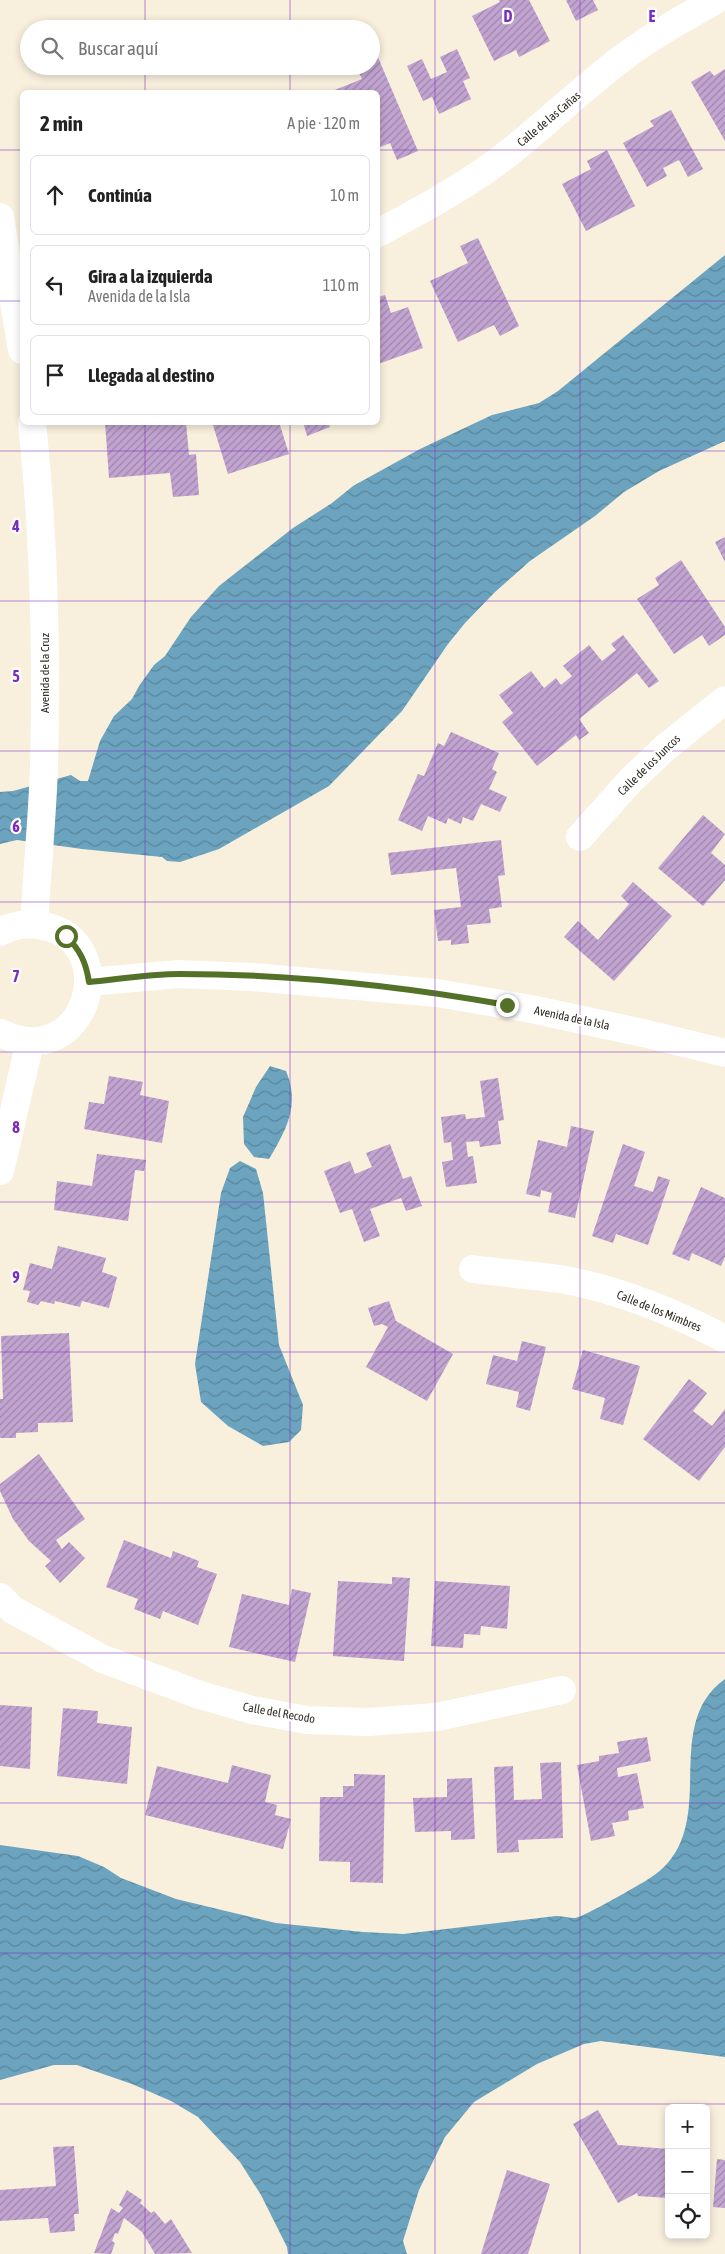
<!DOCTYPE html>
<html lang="es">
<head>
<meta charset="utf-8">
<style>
  :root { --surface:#fff; --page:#f6f6f6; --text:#222; --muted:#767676; --line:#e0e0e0 }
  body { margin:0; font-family:"Asap Condensed",sans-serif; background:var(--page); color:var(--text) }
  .controls { position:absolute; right:15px; bottom:15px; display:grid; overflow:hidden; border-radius:8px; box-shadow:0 2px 8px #0003 }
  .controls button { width:45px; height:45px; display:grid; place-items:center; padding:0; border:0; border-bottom:1px solid var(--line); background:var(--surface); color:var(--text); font:25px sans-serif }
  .stop { position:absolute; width:15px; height:15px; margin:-11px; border:4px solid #547227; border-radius:50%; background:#fff }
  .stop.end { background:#547227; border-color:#fff; box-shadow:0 1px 5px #0008 }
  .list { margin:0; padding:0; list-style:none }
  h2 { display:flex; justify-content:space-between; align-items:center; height:65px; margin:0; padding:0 20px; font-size:21px }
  h2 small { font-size:16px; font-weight:400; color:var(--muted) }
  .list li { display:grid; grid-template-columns:32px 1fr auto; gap:15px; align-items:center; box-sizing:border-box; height:80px; margin:0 10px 10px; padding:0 10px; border:1px solid var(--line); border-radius:8px }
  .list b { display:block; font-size:19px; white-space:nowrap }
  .list p { margin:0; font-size:16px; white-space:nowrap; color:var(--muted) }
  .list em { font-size:16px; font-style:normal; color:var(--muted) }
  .icon { flex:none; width:28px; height:28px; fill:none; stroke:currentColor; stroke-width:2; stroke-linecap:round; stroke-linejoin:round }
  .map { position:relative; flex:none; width:725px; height:2254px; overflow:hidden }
  .search { position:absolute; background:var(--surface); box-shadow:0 2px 8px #0003; left:20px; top:20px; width:360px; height:55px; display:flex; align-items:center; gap:12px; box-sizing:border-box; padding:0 18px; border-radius:28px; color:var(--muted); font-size:19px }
  .panel { position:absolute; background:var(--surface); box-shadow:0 2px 8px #0003; left:20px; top:90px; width:360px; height:335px; border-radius:8px }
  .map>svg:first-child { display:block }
</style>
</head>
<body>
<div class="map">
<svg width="725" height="2254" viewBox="0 0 725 2254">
  <defs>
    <pattern id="water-waves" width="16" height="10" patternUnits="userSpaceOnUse" patternTransform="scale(1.25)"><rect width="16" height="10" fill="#6ca4bf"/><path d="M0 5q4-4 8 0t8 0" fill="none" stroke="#59869b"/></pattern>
    <pattern id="building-hatch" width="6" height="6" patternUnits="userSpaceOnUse" patternTransform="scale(1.25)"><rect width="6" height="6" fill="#c2a4d1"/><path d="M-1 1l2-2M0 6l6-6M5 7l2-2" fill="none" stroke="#9e86aa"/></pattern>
  </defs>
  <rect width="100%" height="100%" fill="#f8efdd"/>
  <!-- water -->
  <path fill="url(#water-waves)" d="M725,255V441L659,471L624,492L595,516L530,561L495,592L465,623L448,644L402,711L329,786L219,849L180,862L167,861L162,857L82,849L17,840L0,844V792L13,791L71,775L80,781H88L100,741L114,716L132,699L139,686L154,665L165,656L191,617L219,586L293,528L332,503L353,486L420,449L492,415L539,403L558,391Z
    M270,1066L286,1071C300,1104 287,1129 269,1159L254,1157L244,1144L243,1117L256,1087Z
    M240,1161L256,1169L263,1193L279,1345L303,1405L301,1430L289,1442L263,1446L228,1426L201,1402L195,1364L221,1193L230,1168Z
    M725,1679V2057L601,2041L584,2044L537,2064L474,2102L445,2137L419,2190L403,2241L407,2254H288L287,2247L261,2195L240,2162L198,2117L171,2101L132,2084L77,2065H54L0,2080V1845L78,1856L104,1867L121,1878L176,1899L276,1923L363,1932L403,1934L556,1916C562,1916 569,1918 575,1918C585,1916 613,1899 623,1894C636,1886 653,1878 664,1867C716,1815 662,1724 725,1679Z"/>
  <!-- building -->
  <path fill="url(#building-hatch)" d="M499,0H529L550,41L519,57L516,50L494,61L472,16L500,2Z
    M566,0H593L598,10L576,21Z
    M457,49L470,78L463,81L471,99L439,114L432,97L423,101L407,66L422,59L431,79L447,72L440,57Z
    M377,55L418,151L397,160L390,143L378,148V92H330L362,79L356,66H371V58Z
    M725,69V141L691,82L710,71L714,76Z
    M671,110L703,169L688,177L679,160L663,168L667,176L647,187L623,143L654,126L650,121Z
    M607,150L635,206L586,231L562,184L591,169L587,161Z
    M478,238L519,326L500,336L494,325L458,342L430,281L468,263L460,246Z
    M385,295L391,313L408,307L423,348L378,364V297Z
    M105,422H186L189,455L196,454L199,495L173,497L170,473L109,478Z
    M212,422H279L289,454L228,474Z
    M303,422H328L330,427L307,436Z
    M725,537V562L715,542Z
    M681,560L725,627V635L709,646L702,635L674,654L637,599L659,585L655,578Z
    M623,635L659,681L649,688L637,673L579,719L589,733L579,740L576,735L537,766L502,722L513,713L499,695L531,671L544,688L556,678L561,685L572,676L563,666L589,645L602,661L616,650L611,644Z
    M451,732L499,753L492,769L497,772L489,789L507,797L500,812L481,804L473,821L463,817L461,824L448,818L446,824L428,816L422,831L398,820L418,774L424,776L438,743L444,746Z
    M703,815L725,834L711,853L725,865V880L703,906L658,868Z
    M501,840L505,875L498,876L502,907L489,909L491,923L467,925L469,943L451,945V940L438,941L434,910L461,907L456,868L391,875L388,853Z
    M633,882L672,916L614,981L564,937L578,921L598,940L629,904L621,896Z
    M109,1076L143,1082L140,1095L169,1101L162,1143L84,1129L89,1102L104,1104Z
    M498,1078L504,1120L498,1121L501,1144L480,1147L479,1141L466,1142L468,1157L473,1156L477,1183L446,1187L442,1162L453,1160L451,1142L444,1143L441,1117L465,1114L466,1119L485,1117L480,1081Z
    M571,1126L594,1131L575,1218L548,1212L552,1193L541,1190L540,1197L526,1194L538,1140L567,1147Z
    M390,1144L403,1179L411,1176L422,1206L406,1211L401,1198L370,1209L380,1236L364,1242L352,1209L340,1213L324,1171L350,1161L355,1174L372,1167L366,1153Z
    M623,1144L645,1152L634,1186L653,1192L658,1176L670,1180L648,1245L616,1234L613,1243L592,1236Z
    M97,1154L146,1160L144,1171L135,1170L128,1221L54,1210L57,1181L92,1186Z
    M701,1187L725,1198V1257L721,1266L692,1253L689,1261L672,1254Z
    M58,1246L106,1258L102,1272L117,1277L109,1308L82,1301L80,1307L55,1301L54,1304L41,1301L38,1305L27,1302L30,1291L23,1290L30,1263L52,1269Z
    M389,1301L396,1321L453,1354L427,1401L366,1367L388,1327L382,1324L374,1326L368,1308Z
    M69,1333L73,1422L38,1423V1432L16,1433V1438H0V1399H3L1,1336Z
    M522,1341L546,1347L530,1411L516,1407L519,1392L486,1384L493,1355L517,1361Z
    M583,1350L640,1366L623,1425L600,1419L605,1398L572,1389Z
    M689,1379L707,1393L693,1411L712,1426L725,1409V1447L699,1481L643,1439Z
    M39,1454L85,1519L56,1540L62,1549L69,1542L85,1558L60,1583L45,1566L51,1561L29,1541L13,1519L0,1491V1484Z
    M124,1540L171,1558L173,1551L199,1561L197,1567L217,1574L198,1625L163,1611L160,1619L134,1609L138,1599L106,1587Z
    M392,1577L410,1578L404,1661L333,1656L338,1581L392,1584Z
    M435,1581L510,1586L507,1629L481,1626L480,1635L464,1634L463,1648L431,1646Z
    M292,1589L311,1593L295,1662L229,1647L242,1594L289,1605Z
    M0,1705L32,1707L30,1769L0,1766Z
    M63,1708L98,1711L97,1723L132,1727L127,1784L57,1776Z
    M647,1737L651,1761L617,1768L618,1777L637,1773L644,1808L628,1811L629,1820L612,1823L615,1836L591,1841L577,1765L599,1761V1756L619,1753L617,1742Z
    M561,1762L563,1838L518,1840L519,1852L497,1853L494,1767L513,1766L514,1800L542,1799L540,1763Z
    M232,1765L271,1775L265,1802L277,1805L275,1815L291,1819L283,1849L145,1815L157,1766L228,1783Z
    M354,1774L385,1775L383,1883L350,1882V1862L319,1861L320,1797H343V1786H354Z
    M472,1778L475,1839L451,1840V1831L415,1832L413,1798L447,1797V1779Z
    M598,2110L618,2145L669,2149V2198L638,2196L637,2193L618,2203L573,2124Z
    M74,2146L79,2214H74L75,2231L50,2233L48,2218L0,2221V2190L56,2186L53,2147Z
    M717,2159L725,2160V2208L713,2207Z
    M507,2170L550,2184L528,2254H481Z
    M127,2190L142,2200L140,2203L151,2213L154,2211L165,2224L171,2219L192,2253L155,2254L142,2232L124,2218L118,2234L115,2233L112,2241L115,2243L111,2254L94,2253L111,2208L119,2213L123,2208L119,2205Z"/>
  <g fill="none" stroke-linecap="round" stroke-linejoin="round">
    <!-- minor -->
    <path stroke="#fff" stroke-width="28" d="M0,217L22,350
      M378,233C423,209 470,184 510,152C546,123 580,91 617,62C648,38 682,19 716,0
      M32,422C44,537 47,653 44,768C42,820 37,872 34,924
      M580,837L631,780L666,747L725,700
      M0,932C14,924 29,923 44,926C123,942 88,1075 0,1033
      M89,982L178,974L252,977L437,993L531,1009L643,1033L725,1053
      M0,1171L30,1042
      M473,1269C502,1273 531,1275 560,1279C617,1289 674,1312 725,1339
      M0,1597L13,1610L103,1659L200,1695L252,1710L307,1720L367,1722L437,1717L562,1690"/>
  </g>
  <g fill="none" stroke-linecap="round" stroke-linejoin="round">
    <!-- route -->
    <path stroke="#547227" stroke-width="6" d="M66,936C80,950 86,962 89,982C119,979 150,974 180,974C288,974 400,986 507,1005"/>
  </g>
  <!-- grid -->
  <path fill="none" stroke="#7b2cbf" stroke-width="1" stroke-opacity="0.55" d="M145,0V29M290,0V29M435,0V2254M580,0V2254M145,66V92M290,66V92M0,150H22M378,150H725M0,301H22M378,301H725M145,422V2254M290,422V2254M0,451H725M0,601H725M0,751H725M0,902H725M0,1052H725M0,1202H725M0,1352H725M0,1503H725M0,1653H725M0,1803H725M0,1953H725M0,2104H725"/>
  <g text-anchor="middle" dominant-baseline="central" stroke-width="4.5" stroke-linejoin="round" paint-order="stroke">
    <!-- street labels -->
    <g font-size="12" fill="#312e27" stroke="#fff">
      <text transform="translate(549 119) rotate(-40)">Calle de las Cañas</text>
      <text transform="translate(45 673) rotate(-90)">Avenida de la Cruz</text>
      <text transform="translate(649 765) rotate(-44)">Calle de los Juncos</text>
      <text transform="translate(572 1018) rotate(12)">Avenida de la Isla</text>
      <text transform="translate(659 1311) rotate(22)">Calle de los Mimbres</text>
      <text transform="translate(279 1713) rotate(10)">Calle del Recodo</text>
    </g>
  </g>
  <g font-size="16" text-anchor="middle" font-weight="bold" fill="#7b2cbf" stroke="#fff" stroke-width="4.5" stroke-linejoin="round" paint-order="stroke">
    <text x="508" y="22">D</text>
    <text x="652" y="22">E</text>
    <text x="16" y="532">4</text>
    <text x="16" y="682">5</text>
    <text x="16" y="832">6</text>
    <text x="16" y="982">7</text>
    <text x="16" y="1133">8</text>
    <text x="16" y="1283">9</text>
  </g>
</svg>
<div class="controls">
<button>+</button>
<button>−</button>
<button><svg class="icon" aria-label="locate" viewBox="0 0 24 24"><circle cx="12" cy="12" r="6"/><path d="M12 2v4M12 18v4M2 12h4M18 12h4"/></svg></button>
</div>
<div class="stop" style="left:66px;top:936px"></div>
<div class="stop end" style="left:507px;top:1005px"></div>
<div class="search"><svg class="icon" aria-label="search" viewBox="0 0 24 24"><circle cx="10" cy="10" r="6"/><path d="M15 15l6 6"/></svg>Buscar aquí</div>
<section class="panel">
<h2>2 min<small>A pie · 120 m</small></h2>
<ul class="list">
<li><svg class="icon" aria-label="ahead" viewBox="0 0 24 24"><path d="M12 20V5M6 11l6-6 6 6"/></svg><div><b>Continúa</b></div><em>10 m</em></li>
<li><svg class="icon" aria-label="left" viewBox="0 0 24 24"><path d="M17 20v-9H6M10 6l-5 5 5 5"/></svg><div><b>Gira a la izquierda</b><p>Avenida de la Isla</p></div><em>110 m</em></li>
<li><svg class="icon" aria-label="arrive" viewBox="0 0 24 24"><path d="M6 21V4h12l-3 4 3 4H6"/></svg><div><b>Llegada al destino</b></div></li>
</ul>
</section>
</div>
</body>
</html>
